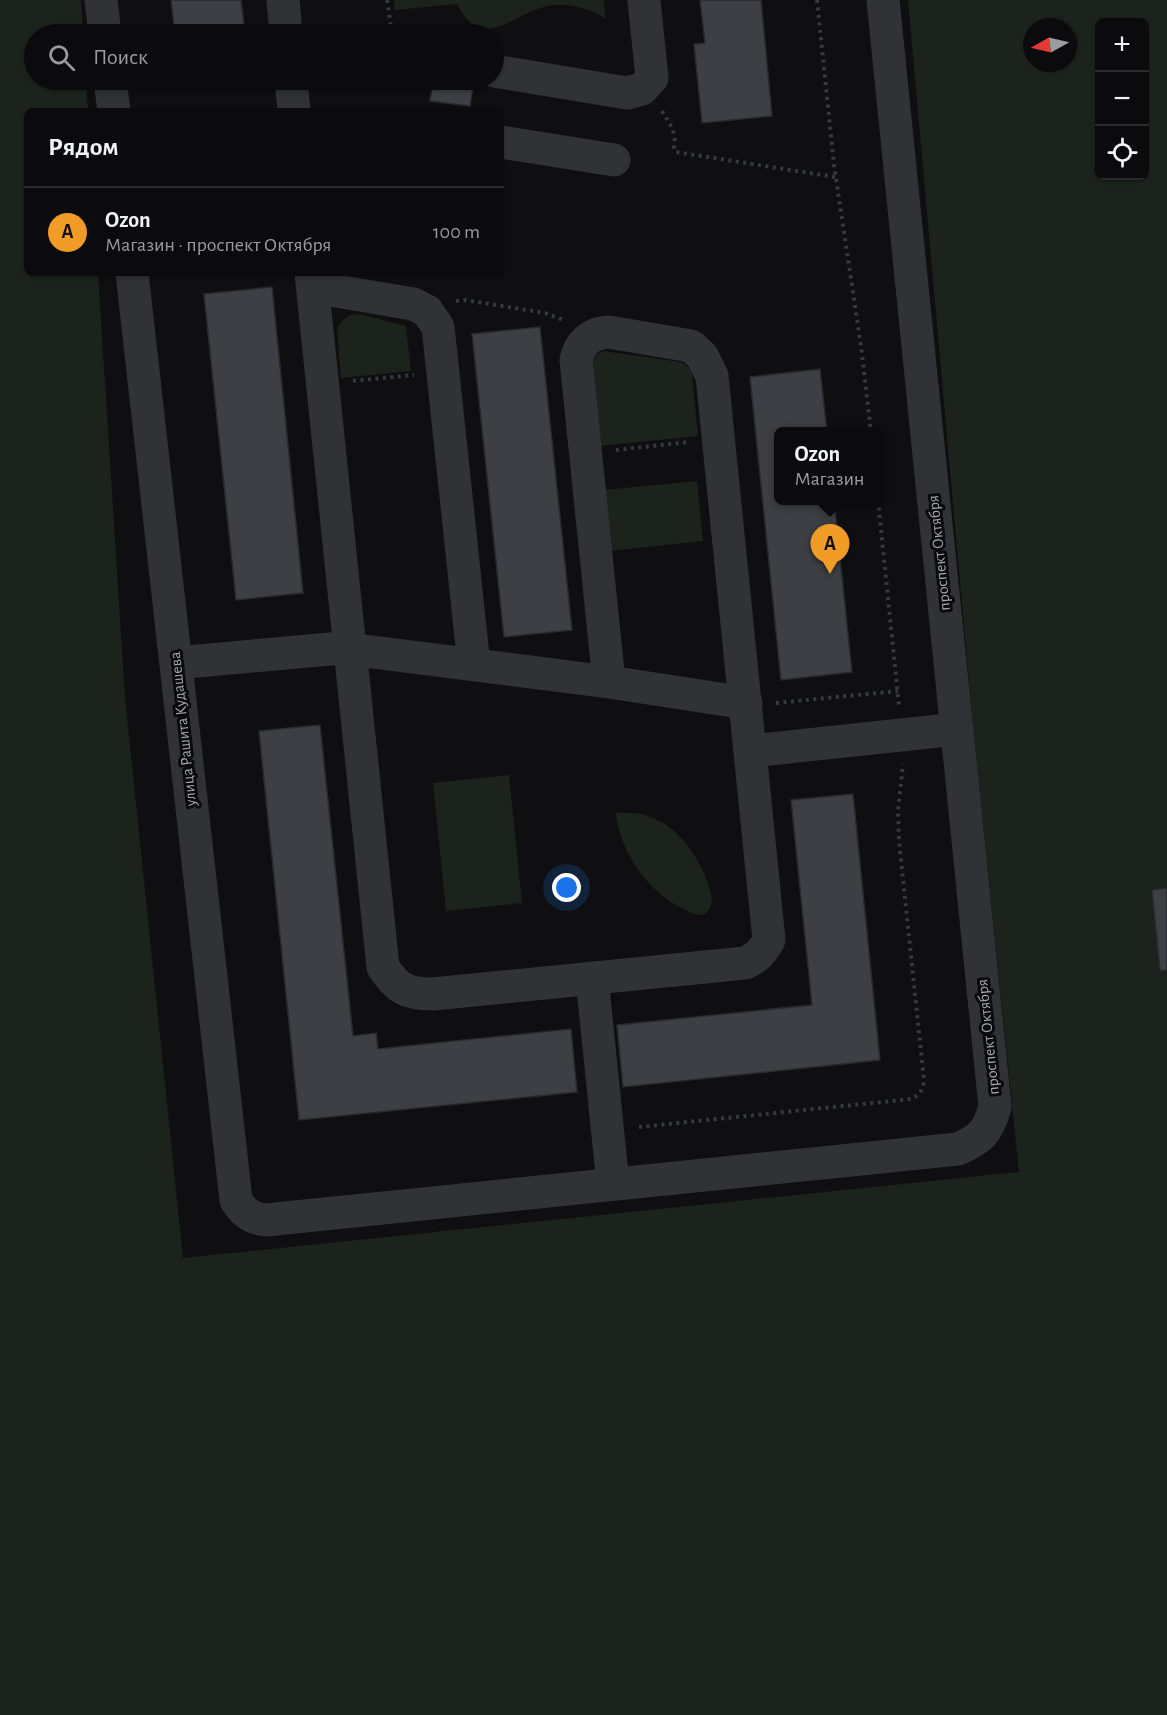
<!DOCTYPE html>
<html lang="ru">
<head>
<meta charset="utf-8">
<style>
  :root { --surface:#0b0b0d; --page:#141416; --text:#f1f3f6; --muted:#9a9b9d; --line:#2b2b2e; --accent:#f19c27 }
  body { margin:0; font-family:"Alegreya Sans",sans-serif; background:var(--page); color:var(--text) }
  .controls { position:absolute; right:18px; top:18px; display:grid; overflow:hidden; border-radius:9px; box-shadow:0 2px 4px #0004 }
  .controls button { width:54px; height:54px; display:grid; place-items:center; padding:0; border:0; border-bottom:2px solid var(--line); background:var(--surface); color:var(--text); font:30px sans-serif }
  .compass { position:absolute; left:1023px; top:18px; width:54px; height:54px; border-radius:50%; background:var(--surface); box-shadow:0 2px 4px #0004; rotate:262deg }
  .you { position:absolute; left:567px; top:888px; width:21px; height:21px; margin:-15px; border:4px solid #fff; border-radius:50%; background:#1a73e8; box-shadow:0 0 0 9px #1a73e833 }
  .badge { display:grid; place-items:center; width:39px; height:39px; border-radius:50%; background:var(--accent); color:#111; font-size:20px; font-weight:700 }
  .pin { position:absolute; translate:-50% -50px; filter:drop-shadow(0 2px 3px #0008) }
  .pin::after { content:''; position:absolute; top:32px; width:21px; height:18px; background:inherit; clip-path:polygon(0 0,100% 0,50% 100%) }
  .popup { position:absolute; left:774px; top:427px; width:111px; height:78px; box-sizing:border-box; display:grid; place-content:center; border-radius:9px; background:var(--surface); filter:drop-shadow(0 2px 4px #0005); font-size:20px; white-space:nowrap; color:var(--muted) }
  .popup b { font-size:22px; color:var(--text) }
  .popup::after { content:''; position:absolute; left:50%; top:100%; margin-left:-12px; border:12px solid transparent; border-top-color:var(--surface) }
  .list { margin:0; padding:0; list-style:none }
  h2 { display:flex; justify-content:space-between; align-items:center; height:78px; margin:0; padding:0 24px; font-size:26px }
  h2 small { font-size:20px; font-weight:400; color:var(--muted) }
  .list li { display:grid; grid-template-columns:39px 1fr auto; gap:18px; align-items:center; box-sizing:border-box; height:90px; padding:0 24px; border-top:2px solid var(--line) }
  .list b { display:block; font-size:22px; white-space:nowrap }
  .list p { margin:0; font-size:20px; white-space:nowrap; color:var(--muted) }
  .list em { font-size:20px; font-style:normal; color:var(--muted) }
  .icon { flex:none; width:33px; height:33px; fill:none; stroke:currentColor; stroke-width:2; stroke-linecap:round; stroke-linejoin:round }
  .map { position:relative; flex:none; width:1167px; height:1715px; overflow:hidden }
  .search { position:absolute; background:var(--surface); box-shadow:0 2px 4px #0004; left:24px; top:24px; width:480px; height:66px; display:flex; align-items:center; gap:15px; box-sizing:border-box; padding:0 21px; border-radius:33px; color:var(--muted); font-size:22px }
  .panel { position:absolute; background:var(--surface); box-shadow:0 2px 4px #0004; left:24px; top:108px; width:480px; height:168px; border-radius:9px }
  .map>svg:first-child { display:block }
</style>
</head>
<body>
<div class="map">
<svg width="1167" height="1715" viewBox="0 0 1167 1715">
  <rect width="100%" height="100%" fill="#0f0f11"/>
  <!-- green -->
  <path fill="#1c231c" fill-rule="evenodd" d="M0,0H81L83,34H34V80H86L88,111H27V273H98L125,697L183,1258L1019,1172L974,738L908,0H1167V1715H0ZM1100,22H1144V176H1100ZM1032,27H1068V63H1032Z
    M394,0H604L605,18C587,8 568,2 547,6C511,14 483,54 457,4L395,10Z
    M352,314L363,315L406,326L411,371L341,378L337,329L343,320Z
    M603,351L681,362L689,368L692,374L698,436L599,446L591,364L595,356Z
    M697,481L703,541L610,551L604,490Z
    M509,775L522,903L446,911L433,783Z
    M616,813C630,812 644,813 657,820C666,824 675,831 682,839C693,849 723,900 707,912C701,918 692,913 686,910C649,894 620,853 616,813Z"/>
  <!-- building -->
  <path fill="#3e3f44" stroke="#292a2d" stroke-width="1.5" d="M171,0H241L245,34H175Z
    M700,0H761L772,116L702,123L694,44L705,43Z
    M433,82L473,87L470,106L430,101Z
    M272,287L303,593L236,600L204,294Z
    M540,327L572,630L504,637L472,334Z
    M820,369L827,432H779V500H834L852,672L781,680L750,377Z
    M320,725L353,1036L376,1033L378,1049L571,1029L577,1092L299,1120L259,731Z
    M853,794L880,1060L623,1087L617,1025L812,1005L791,800Z
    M1167,888V970L1160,971L1152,890Z"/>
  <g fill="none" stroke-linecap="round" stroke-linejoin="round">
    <!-- path -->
    <path stroke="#36393d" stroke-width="4" stroke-dasharray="3 4.5" stroke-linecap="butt" d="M387,0L392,34
      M817,0L834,165L861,346L871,432
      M662,111C670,124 677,133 674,148L676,152L835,177
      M456,301L465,300L545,313L563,320
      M353,381L414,375
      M616,450L689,442
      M878,500L899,706
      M776,703L898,691
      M639,1127L911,1099C920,1095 923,1090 924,1080L899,841L898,810L903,764"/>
    <!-- minor -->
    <path stroke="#303236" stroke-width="33" d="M101,0L105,34
      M283,0L286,34
      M494,71L627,93L642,89L652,78L644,0
      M110,80L114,111
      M291,80L294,111
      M501,142L614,160
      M132,273L236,1200C244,1213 251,1218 266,1220L958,1149C981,1139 988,1132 995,1107L883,0
      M311,273L383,967C397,989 407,994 433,994L745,963C758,957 762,952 769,940L712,376L702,356L691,346L609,332C591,333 580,342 576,360L609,682
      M313,287L413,304L427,311L438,327L474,665
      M176,663L341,648L609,682L746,703
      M751,751L957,729
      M592,978L613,1184"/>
  </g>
  <g text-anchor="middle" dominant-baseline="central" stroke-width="6" stroke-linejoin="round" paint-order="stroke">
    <!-- street labels -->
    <g font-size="16" fill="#a0a7b2" stroke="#0a0a0c">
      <text transform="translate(939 553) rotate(-96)">проспект Октября</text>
      <text transform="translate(183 729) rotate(-96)">улица Рашита Кудашева</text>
      <text transform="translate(988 1037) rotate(-96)">проспект Октября</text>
    </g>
  </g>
</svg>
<div class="controls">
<button>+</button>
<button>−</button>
<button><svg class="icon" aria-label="locate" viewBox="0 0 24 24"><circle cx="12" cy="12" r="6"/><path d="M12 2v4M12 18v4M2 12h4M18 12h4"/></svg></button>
</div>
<svg class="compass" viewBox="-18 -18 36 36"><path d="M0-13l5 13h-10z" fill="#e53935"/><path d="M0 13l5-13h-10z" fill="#9a9b9d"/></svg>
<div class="you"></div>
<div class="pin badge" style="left:830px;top:574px">A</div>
<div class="popup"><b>Ozon</b>Магазин</div>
<div class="search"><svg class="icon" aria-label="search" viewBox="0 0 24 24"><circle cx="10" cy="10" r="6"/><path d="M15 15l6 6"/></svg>Поиск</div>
<section class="panel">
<h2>Рядом<small></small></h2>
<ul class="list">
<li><span class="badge">A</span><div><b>Ozon</b><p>Магазин · проспект Октября</p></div><em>100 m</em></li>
</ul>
</section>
</div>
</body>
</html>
